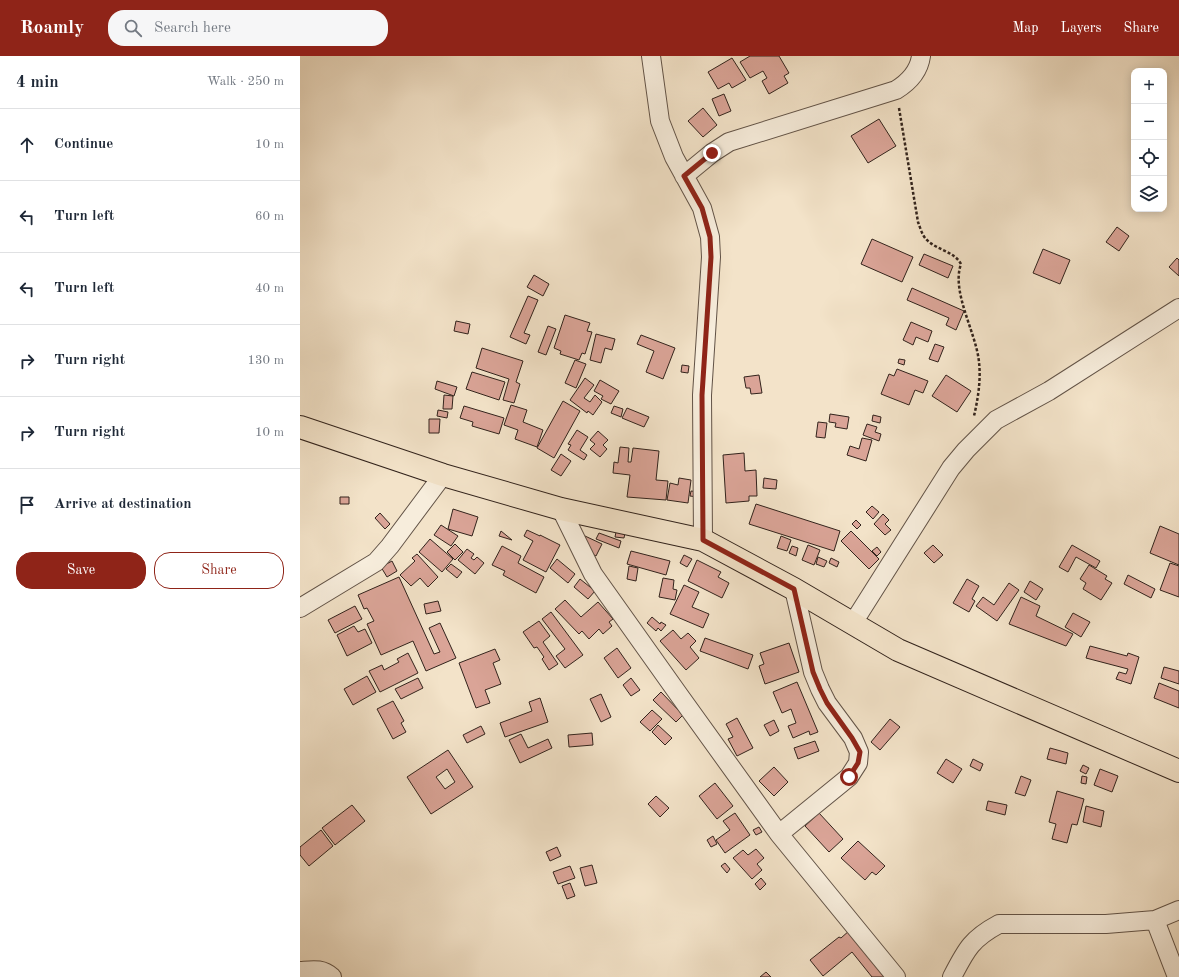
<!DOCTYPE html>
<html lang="en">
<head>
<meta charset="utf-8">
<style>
  :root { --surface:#fff; --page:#f6f6f7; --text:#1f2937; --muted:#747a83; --line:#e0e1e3; --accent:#8f2418 }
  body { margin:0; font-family:"Old Standard TT",serif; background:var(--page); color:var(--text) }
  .controls { position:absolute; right:12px; top:12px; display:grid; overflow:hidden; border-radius:8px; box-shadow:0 2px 10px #0003 }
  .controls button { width:36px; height:36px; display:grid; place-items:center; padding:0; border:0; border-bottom:1px solid var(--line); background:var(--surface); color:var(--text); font:20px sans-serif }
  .stop { position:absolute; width:12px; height:12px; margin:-9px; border:3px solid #8f2418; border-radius:50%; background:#fff }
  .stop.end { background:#8f2418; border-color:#fff; box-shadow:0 1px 4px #0008 }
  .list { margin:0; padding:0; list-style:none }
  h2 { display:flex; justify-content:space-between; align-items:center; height:52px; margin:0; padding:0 16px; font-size:17px }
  h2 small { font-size:13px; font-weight:400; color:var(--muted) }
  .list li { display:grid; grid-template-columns:26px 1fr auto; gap:12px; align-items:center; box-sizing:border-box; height:72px; padding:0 16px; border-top:1px solid var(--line) }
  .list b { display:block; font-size:15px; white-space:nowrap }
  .list em { font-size:13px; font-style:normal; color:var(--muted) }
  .actions { display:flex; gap:8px; padding:12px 16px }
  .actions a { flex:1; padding:9px 0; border:1px solid var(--accent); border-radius:16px; text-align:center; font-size:14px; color:var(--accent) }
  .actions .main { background:var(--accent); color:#fff }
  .icon { flex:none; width:22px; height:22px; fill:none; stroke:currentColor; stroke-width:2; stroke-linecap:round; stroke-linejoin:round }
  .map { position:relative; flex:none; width:879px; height:921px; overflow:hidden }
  header { display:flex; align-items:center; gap:24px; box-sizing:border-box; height:56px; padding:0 20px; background:var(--accent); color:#fff }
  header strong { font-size:19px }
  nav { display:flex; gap:22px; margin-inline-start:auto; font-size:14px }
  .search { width:280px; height:36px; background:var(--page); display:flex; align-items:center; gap:10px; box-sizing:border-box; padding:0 14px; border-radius:16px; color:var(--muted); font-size:15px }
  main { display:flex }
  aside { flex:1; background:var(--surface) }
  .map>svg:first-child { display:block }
</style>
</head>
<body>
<header>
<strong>Roamly</strong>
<div class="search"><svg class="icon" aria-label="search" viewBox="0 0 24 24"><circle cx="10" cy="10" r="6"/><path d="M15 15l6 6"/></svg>Search here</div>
<nav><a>Map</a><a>Layers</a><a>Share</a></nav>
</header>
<main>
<aside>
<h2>4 min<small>Walk · 250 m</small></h2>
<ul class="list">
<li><svg class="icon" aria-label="ahead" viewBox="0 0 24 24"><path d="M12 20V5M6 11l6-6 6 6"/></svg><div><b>Continue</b></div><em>10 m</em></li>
<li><svg class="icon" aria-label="left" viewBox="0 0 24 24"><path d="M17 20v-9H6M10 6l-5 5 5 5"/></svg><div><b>Turn left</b></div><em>60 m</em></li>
<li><svg class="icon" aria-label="left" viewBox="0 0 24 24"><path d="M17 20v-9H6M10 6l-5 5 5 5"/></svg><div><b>Turn left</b></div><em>40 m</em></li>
<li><svg class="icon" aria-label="right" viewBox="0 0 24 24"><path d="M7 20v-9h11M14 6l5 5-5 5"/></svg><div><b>Turn right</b></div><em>130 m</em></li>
<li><svg class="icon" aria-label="right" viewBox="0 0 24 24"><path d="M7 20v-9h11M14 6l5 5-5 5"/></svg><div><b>Turn right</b></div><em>10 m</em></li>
<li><svg class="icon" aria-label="arrive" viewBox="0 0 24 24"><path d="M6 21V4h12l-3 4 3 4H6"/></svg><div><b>Arrive at destination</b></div></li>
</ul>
<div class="actions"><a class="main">Save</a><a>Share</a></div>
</aside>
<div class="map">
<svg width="879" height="921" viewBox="0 0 879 921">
  <rect width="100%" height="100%" fill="#f3e3c9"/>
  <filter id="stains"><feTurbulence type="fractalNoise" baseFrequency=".005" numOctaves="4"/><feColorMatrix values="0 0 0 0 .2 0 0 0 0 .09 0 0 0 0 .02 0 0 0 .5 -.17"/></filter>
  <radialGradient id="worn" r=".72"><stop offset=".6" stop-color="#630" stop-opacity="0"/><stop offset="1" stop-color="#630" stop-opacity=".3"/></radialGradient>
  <!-- building -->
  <path fill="#daa497" stroke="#32231c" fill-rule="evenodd" d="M450,0H479L489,17L484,20L488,27L469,38L462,25L467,22L463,15L450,22L440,6Z
    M432,2L446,24L432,32L429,27L418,33L408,16Z
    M424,38L431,55L419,60L412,43Z
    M403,52L417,69L403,81L388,65Z
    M579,63L596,90L568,107L551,80Z
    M817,171L829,180L819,195L806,186Z
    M572,183L613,201L602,226L561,208Z
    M743,193L770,204L760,228L733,217Z
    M624,198L653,210L648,222L619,209Z
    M877,202L879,204V220L869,211Z
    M234,219L249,228L243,240L227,231Z
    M612,232L664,255L656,274L646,269L649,262L607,244Z
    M228,240L238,244L224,277L230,279L226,288L210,281Z
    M265,259L290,267L287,275L292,276L285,298L282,297L279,304L260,298L261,295L254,292Z
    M156,265L170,268L168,278L154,275Z
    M611,266L632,275L628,286L616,281L613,289L603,284Z
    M248,270L256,273L246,299L238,296Z
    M296,278L315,283L312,294L305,292L301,307L290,304Z
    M341,279L375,292L363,323L346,316L354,295L337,288Z
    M635,288L644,291L638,306L629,303Z
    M182,292L223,305L216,326L220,328L214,347L203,344L209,323L176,312Z
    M599,303L605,304L604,309L598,307Z
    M275,304L286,308L276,332L265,327Z
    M382,309L389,310L388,317L381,316Z
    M597,313L628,325L623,337L615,334L609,349L581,338L589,318L594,320Z
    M172,316L205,326L199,344L166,333Z
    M459,319L462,337L451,338L450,332H446L444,321Z
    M646,319L671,335L657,356L632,340Z
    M285,322L294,329L284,342L290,346L295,339L302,346L293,359L288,355L287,357L270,344Z
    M300,324L319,335L311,348L301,343L303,340L294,335Z
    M137,325L157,331L154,340L135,333Z
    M144,339L153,340L152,353H143Z
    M263,345L280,355L254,402L237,392Z
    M211,349L227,354L223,366L243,374L237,391L215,383L218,374L204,369Z
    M164,350L204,362L199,378L172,370L173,366L160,362Z
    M314,350L323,353L321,361L311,357Z
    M327,352L349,361L344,371L322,362Z
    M138,354L148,356L147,362L137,360Z
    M530,358L549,361L547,373L535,371L536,367L529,366Z
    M573,359L581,361L580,367L572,365Z
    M129,363H140L139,377H129Z
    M518,366L527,367L525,382L516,381Z
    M567,368L577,371L575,376L581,378L579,385L563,379Z
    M277,374L288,381L280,394L287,399L284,404L268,394L271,389L268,388Z
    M298,375L308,384L303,389L307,393L300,401L290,393L295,388L290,384Z
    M562,382L572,384L566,405L547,399L550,390L559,393Z
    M320,391L329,392L328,406H331L333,392L359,395L356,424L368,425L366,444L327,441L330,419L313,417L314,406L318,407Z
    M444,397L445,415L456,414L457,440H449V445L426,447L423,399Z
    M261,398L271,405L261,420L251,414Z
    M379,422L391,424L388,447L367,444L370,427L378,429Z
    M464,422L477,424L476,433L463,432Z
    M391,435L399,436L398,441L390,440Z
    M40,441H49V448H40Z
    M456,448L540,475L534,495L449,468Z
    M572,450L579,456L573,463L566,456Z
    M153,453L178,461L172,480L148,473Z
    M80,457L90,468L85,473L75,462Z
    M583,458L589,464L585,468L591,474L585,479L574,468Z
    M556,464L561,469L557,473L552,468Z
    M141,469L158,480L151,490L134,479Z
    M860,470L879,478V509L850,497Z
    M227,474L240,480V479L260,489L246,516L223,504L233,485L224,480Z
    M201,475L212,484L199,480Z
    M551,475L579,503L569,513L541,485Z
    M316,476L325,477L324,482L315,481Z
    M299,477L321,485L319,492L296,483Z
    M285,480L302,488L296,500L279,491Z
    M481,480L491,484L487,495L477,492Z
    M130,483L153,503L142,516L119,496Z
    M155,488L163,496L155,504L147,496Z
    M508,489L520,494L514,509L502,504Z
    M633,489L643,499L634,507L624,497Z
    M772,489L800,505L796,512L776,501L768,516L759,511Z
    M202,490L221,500L218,507L244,521L236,537L203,519L205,515L192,509Z
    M492,490L498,492L496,500L489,497Z
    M577,491L581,496L577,500L572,495Z
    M167,493L174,498L171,502L174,504L177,501L184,507L175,518L158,504Z
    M331,495L370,505L366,519L327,508Z
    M117,498L138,521L128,531L120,522L111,530L100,519L115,505L112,502Z
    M384,499L392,503L387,511L380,507Z
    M518,501L527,505L524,511L516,508Z
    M531,502L539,506L537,511L529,507Z
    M257,503L275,518L268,527L250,512Z
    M397,504L421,516L418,521L429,527L422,542L388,525Z
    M92,505L97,515L87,521L81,511Z
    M870,507L879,510V541L860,534Z
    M151,508L162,516L157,522L146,513Z
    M789,509L807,520L805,523L812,527L801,544L783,533L786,527L780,523Z
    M329,510L338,512L336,525L327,523Z
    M828,519L855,533L851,542L824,528Z
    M99,521L134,598L140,596L129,572L140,567L156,602L126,615L113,585L81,599L67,568L74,565L67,552L64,553L58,539Z
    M363,522L374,524L373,533L377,534L375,544L359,541Z
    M280,523L295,535L288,543L274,531Z
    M667,523L679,530L672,543L675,545L669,556L653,547Z
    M730,525L743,533L736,544L724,536Z
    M709,527L719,534L697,565L676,550L683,541L694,549Z
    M384,529L399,536L392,551L409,558L403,572L370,558Z
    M721,541L740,550L736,560L773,578L766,590L709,568Z
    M265,544L281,561L298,546L313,563L309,566L312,570L303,578L299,573L289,583L282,575L279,578L255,553Z
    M138,545L141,555L126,558L124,548Z
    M55,550L62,563L35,577L28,564Z
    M251,556L283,599L265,612L256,600L265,593L242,563Z
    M773,557L790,566L781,581L765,571Z
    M352,561L360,568L361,566L366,569L361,575L358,572L356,575L347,567Z
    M239,565L250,580L243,586L258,608L249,614L242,603L244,601L237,591L234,592L223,576Z
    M54,570L58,576L65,573L72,587L47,600L37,579Z
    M373,574L381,583L388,577L396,585L390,591L399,602L386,614L360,585Z
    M405,582L453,599L448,613L400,595Z
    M489,587L499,616L465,628L459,610L464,608L460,597Z
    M790,590L827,600L828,597L839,601L831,628L816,623L819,616L826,618L828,613L786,602Z
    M317,592L331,612L318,622L304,602Z
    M195,593L200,604L193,607L201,628L185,634L190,647L176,652L159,607Z
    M108,597L118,617L80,636L69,615L82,609L84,614L99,606L97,603Z
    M864,611L879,615V628L861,622Z
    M67,620L76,636L53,649L44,633Z
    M118,622L123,632L101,643L95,633Z
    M331,622L340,634L331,640L323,629Z
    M497,626L518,676L510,679L509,675L493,682L488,670L496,667L491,653L482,657L473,636Z
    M859,627L879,635V652L854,642Z
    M361,636L383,659L376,666L353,644Z
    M301,638L311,661L301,666L290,643Z
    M240,642L248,666L205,681L200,667L232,655L229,646Z
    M93,645L104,665L101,667L106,676L93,683L77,653Z
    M352,654L362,663L350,675L340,666Z
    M437,662L453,692L437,700L428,683L433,681L426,668Z
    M590,663L600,671L580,694L571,686Z
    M474,664L479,675L470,680L464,669Z
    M358,669L372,682L365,689L352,676Z
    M181,670L185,678L167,687L163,679Z
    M292,677L293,689L269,691L268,679Z
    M221,678L228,692L248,683L252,692L220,707L209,684Z
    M515,685L519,695L498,703L494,692Z
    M750,692L768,697L766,708L747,703Z
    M148,694L173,731L131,758L107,721ZM147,713L155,726L145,733L136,721Z
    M646,703L662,713L653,727L637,717Z
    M673,703L683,708L680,715L670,710Z
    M783,709L789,712L786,718L780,715Z
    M474,711L488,726L474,740L459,725Z
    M800,713L818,720L812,736L794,729Z
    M721,720L731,724L725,740L715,737Z
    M782,720L787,721L786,728L781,727Z
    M415,727L433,750L417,763L399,740Z
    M757,735L784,743L777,769L772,768L767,787L752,783L756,768L749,766Z
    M356,740L369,752L360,761L348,748Z
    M688,745L707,749L705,759L686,754Z
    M52,749L65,765L35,789L22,772Z
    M786,750L804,755L801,771L783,766Z
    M435,757L450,779L425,797L416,784L430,774L423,765Z
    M519,757L543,783L529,796L505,770Z
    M459,771L462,776L456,779L453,774Z
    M21,774L33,790L9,810L0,799V791Z
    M413,780L417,788L411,791L407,784Z
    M558,785L585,810L576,819L572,816L565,824L541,802Z
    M257,791L261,800L250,805L246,796Z
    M456,793L464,802L457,808L462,814L452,823L433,802L443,794L448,799Z
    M425,807L430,813L427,817L421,810Z
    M292,809L297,827L285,830L280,812Z
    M270,810L275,822L258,828L253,816Z
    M461,822L466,828L460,834L455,828Z
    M270,827L275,840L267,843L262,830Z
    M550,874L589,921H572L552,896L523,920L510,904L539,881L541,882Z
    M466,916L471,921H460Z"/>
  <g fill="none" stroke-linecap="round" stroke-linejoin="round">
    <defs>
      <path id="minor" d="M351,0L360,65L374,101L402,152L410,181L411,201L402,339L403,484
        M384,120L412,97L429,86L596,34C609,26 619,15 621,0
        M261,453L293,518L379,639L479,778L596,921
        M0,552L76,506L90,490L143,419
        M553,567L651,412L666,394L696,364L749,335L879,252
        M479,778L549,721L558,707L559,696L553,682L527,647L520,633L513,616L494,533
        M855,864L877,921
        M0,915C13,914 22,912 32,921
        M652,921C666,894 671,883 699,868H806L855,864L879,854"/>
      <path id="major" d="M0,371L143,419L261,453L403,484L494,533L598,594L879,715"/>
    </defs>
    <!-- minor casing -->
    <use href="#minor" stroke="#625347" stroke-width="20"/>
    <!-- major casing -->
    <use href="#major" stroke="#32231c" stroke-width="24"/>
    <!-- path -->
    <path stroke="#32231c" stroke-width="2.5" stroke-dasharray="3 2" stroke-linecap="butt" d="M599,52L618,166C620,171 622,179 626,183C636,194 654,195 661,208C651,236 676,276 679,306C681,324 678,343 674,360"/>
    <!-- minor -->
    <use href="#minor" stroke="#f7eddc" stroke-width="18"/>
    <!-- major -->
    <use href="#major" stroke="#f3e3c9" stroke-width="22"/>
  </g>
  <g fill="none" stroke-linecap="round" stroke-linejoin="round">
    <!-- route -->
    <path stroke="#8f2418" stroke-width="5" d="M412,97L384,120L402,152L410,181L411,201L402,339L403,484L494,533L513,616L520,633L527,647L552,682L560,696L558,707L549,721"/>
  </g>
  <rect width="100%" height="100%" filter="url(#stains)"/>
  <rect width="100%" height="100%" fill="url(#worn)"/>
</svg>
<div class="controls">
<button>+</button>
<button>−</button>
<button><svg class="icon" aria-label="locate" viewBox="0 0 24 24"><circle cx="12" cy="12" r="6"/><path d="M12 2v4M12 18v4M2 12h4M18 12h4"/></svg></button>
<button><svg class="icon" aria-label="layers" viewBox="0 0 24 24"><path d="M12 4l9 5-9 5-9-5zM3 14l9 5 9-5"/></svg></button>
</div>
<div class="stop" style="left:549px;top:721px"></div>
<div class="stop end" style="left:412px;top:97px"></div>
</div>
</main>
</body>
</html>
